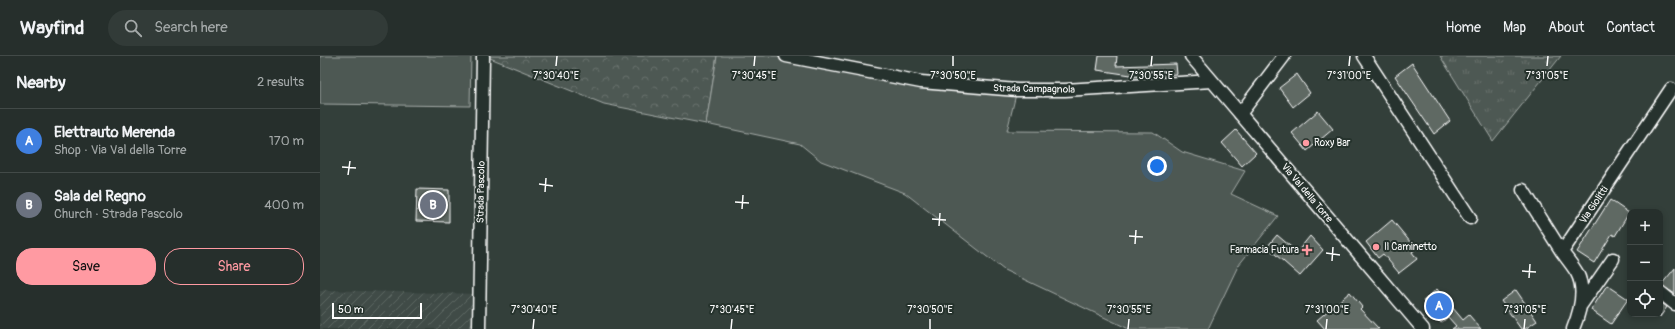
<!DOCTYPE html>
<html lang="en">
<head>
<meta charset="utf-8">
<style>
  :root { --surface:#262f2c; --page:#323b38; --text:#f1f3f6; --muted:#a4a9a9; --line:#424a48; --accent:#ff9aa2 }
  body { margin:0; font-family:Pangolin,sans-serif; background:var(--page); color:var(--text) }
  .controls { position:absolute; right:12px; bottom:12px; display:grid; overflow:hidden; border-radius:8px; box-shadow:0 2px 6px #0003 }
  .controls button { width:36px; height:36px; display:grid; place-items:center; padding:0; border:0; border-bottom:1px solid var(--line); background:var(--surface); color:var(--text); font:20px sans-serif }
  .scale { position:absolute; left:12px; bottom:10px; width:90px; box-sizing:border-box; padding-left:4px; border:2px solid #fff; border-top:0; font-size:11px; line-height:14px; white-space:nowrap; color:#fff; -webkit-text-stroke:3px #26332d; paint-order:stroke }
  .you { position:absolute; left:837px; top:110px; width:14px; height:14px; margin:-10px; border:3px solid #fff; border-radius:50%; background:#1a73e8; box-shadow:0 0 0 6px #1a73e833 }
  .badge { display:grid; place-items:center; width:26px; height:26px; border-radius:50%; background:var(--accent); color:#fff; font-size:13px; font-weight:700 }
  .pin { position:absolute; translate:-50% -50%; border:2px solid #fff; box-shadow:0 1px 4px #0006 }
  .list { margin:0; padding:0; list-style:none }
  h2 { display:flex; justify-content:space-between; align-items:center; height:52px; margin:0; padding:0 16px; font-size:17px }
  h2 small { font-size:13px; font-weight:400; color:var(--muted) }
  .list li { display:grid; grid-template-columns:26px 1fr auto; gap:12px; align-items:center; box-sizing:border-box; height:64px; padding:0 16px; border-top:1px solid var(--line) }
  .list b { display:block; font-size:15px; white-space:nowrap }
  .list p { margin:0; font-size:13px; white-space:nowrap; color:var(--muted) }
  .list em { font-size:13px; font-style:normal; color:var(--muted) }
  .actions { display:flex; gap:8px; padding:12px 16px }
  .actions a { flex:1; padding:9px 0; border:1px solid var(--accent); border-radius:16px; text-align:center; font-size:14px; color:var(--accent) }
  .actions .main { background:var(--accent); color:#111 }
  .icon { flex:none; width:22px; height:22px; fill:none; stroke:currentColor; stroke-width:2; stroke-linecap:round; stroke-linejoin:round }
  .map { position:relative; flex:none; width:1355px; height:273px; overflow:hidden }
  header { display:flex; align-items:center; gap:24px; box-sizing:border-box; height:56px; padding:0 20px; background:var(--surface); border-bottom:1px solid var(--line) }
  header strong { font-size:19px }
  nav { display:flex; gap:22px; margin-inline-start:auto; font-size:14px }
  .search { width:280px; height:36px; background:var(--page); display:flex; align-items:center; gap:10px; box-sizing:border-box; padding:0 14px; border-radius:22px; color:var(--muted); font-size:15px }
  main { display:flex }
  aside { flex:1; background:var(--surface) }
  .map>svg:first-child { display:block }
</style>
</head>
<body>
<header>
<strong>Wayfind</strong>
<div class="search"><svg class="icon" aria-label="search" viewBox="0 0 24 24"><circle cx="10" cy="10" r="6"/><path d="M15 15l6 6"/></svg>Search here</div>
<nav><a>Home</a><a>Map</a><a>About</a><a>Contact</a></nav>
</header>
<main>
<aside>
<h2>Nearby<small>2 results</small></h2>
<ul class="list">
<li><span class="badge" style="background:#3f7fe0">A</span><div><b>Elettrauto Merenda</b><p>Shop · Via Val della Torre</p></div><em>170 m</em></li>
<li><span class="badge" style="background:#6b7280">B</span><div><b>Sala del Regno</b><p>Church · Strada Pascolo</p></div><em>400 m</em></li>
</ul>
<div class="actions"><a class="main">Save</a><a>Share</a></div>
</aside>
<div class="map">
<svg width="1355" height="273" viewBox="0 0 1355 273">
  <defs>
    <pattern id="industrial-furrows" width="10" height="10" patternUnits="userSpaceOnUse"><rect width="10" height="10" fill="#404c47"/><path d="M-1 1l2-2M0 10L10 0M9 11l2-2" fill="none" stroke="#5d6763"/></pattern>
    <pattern id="grass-tufts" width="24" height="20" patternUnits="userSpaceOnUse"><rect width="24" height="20" fill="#4d5853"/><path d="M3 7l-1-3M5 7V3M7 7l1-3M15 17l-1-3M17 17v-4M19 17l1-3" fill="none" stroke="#68716d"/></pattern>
    <pattern id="forest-crowns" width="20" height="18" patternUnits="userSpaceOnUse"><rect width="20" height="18" fill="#4d5853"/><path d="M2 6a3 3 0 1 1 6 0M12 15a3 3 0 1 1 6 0" fill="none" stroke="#68716d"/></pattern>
  </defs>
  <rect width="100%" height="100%" fill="#333f3a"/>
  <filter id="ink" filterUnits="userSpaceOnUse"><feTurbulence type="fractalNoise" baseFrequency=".025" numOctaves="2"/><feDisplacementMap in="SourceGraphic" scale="8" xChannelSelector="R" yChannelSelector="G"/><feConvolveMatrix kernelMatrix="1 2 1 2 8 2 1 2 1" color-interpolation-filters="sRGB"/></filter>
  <g filter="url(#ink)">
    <!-- industrial -->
    <path fill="url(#industrial-furrows)" d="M0,234L160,238L159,273H0Z"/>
    <!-- grass -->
    <path fill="url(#grass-tufts)" stroke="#a6aca9" d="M1120,0H1241L1173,85Z"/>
    <!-- forest -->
    <path fill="url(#forest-crowns)" stroke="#a6aca9" d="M165,0H397L386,68L284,48Z"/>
    <!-- pitch -->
    <path fill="#4d5853" stroke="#a6aca9" d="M0,0H151L150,50L0,48Z
      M397,0H466L697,34L687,75L833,76L862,96L925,115L911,138L958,160L918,210L888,273H809L684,214L585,137L501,105L480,88L386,68Z"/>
    <!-- building -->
    <path fill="#5f6964" stroke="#fff" d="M779,0H797L796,10L856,8L857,18L811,21V19L777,14Z
      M1092,7L1130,65L1114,78L1075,20Z
      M977,18L990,37L973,51L959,32Z
      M998,55L1013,73L987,95L972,77Z
      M916,74L936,97L922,110L902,87Z
      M97,133L129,134V166L96,165Z
      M1290,144L1309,157L1295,180L1292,178L1274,207L1257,196Z
      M1072,164L1096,193L1092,196L1097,203L1079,217L1063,198L1058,202L1046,186Z
      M957,179L977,196L990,180L1003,194L980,220L947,191Z
      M1355,212V238L1341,229Z
      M1287,229L1308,243L1291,268L1271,254Z
      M1117,233L1143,264L1149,259L1161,273H1132L1136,270L1128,261L1121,267L1103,245Z
      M1196,234L1217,265L1205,273H1201L1181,245Z
      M1030,236L1042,251L1040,253L1059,273H1005L997,264Z
      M1340,246L1347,251L1340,261Z"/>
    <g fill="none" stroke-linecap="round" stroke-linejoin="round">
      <defs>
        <path id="minor" d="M466,0L601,26L697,34H745L892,25
          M871,0L1103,273
          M1044,0L1150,162
          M920,58L964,0
          M1203,134L1242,196
          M1340,236L1355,248
          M1261,249L1293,203
          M159,273L163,0
          M1253,273C1260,256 1266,234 1257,217C1253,210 1247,203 1242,196L1351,33"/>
      </defs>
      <!-- minor casing -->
      <use href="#minor" stroke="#fff" stroke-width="15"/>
      <!-- minor -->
      <use href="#minor" stroke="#26332d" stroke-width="12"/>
    </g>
  </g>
  <!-- ticks -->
  <path fill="none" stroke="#fff" stroke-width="1.5" d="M236,10L237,0M434,10L435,0M633,10V0M831,10L832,0M1029,10L1030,0M1227,10L1228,0M22,111L36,112M28,119L30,105M219,128L233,130M225,136L226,122M415,146L429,147M422,153L423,139M612,163L626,164M619,170L620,157M809,180L823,181M815,188L816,174M1006,197L1020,199M1012,205L1013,191M1202,215L1216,216M1209,222L1210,208M213,273L214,263M411,273L412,263M610,273V263M808,273L809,263M1006,273L1007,263M1204,273L1205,263"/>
  <!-- markers -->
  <g fill="#ff9aa2" stroke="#26332d" stroke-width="1.5">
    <circle cx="986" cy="87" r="4"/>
    <circle cx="1056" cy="191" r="4"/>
    <path d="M985 188h4v4h4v4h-4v4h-4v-4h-4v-4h4z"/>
  </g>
  <g text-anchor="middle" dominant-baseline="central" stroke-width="4" stroke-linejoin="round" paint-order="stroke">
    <!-- street labels -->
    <g font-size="10" fill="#fff" stroke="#26332d">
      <text transform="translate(714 33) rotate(1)">Strada Campagnola</text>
      <text transform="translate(161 136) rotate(-89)">Strada Pascolo</text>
      <text transform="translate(987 137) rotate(50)">Via Val della Torre</text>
      <text transform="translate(1274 149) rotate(-56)">Via Giolitti</text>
    </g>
    <!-- poi labels -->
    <g font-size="10" fill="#fff" stroke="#26332d" text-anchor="start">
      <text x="994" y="87">Roxy Bar</text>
      <text x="1064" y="191">Il Caminetto</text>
      <text x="979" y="194" text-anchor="end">Farmacia Futura</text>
    </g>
  </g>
  <g font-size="10" text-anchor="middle" fill="#fff" stroke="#26332d" stroke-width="4" stroke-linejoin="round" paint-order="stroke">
    <text x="236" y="23">7°30'40"E</text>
    <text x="434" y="23">7°30'45"E</text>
    <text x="633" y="23">7°30'50"E</text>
    <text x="831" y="23">7°30'55"E</text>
    <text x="1029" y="23">7°31'00"E</text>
    <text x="1227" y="23">7°31'05"E</text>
    <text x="214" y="257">7°30'40"E</text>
    <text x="412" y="257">7°30'45"E</text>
    <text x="610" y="257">7°30'50"E</text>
    <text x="809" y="257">7°30'55"E</text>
    <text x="1007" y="257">7°31'00"E</text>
    <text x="1205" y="257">7°31'05"E</text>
  </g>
</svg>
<div class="controls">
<button>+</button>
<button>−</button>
<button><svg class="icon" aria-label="locate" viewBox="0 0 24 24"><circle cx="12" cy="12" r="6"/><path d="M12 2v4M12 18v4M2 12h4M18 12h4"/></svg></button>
</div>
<div class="scale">50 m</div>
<div class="you"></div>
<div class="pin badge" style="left:1119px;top:250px;background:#3f7fe0">A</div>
<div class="pin badge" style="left:113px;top:149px;background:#6b7280">B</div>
</div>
</main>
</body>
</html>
